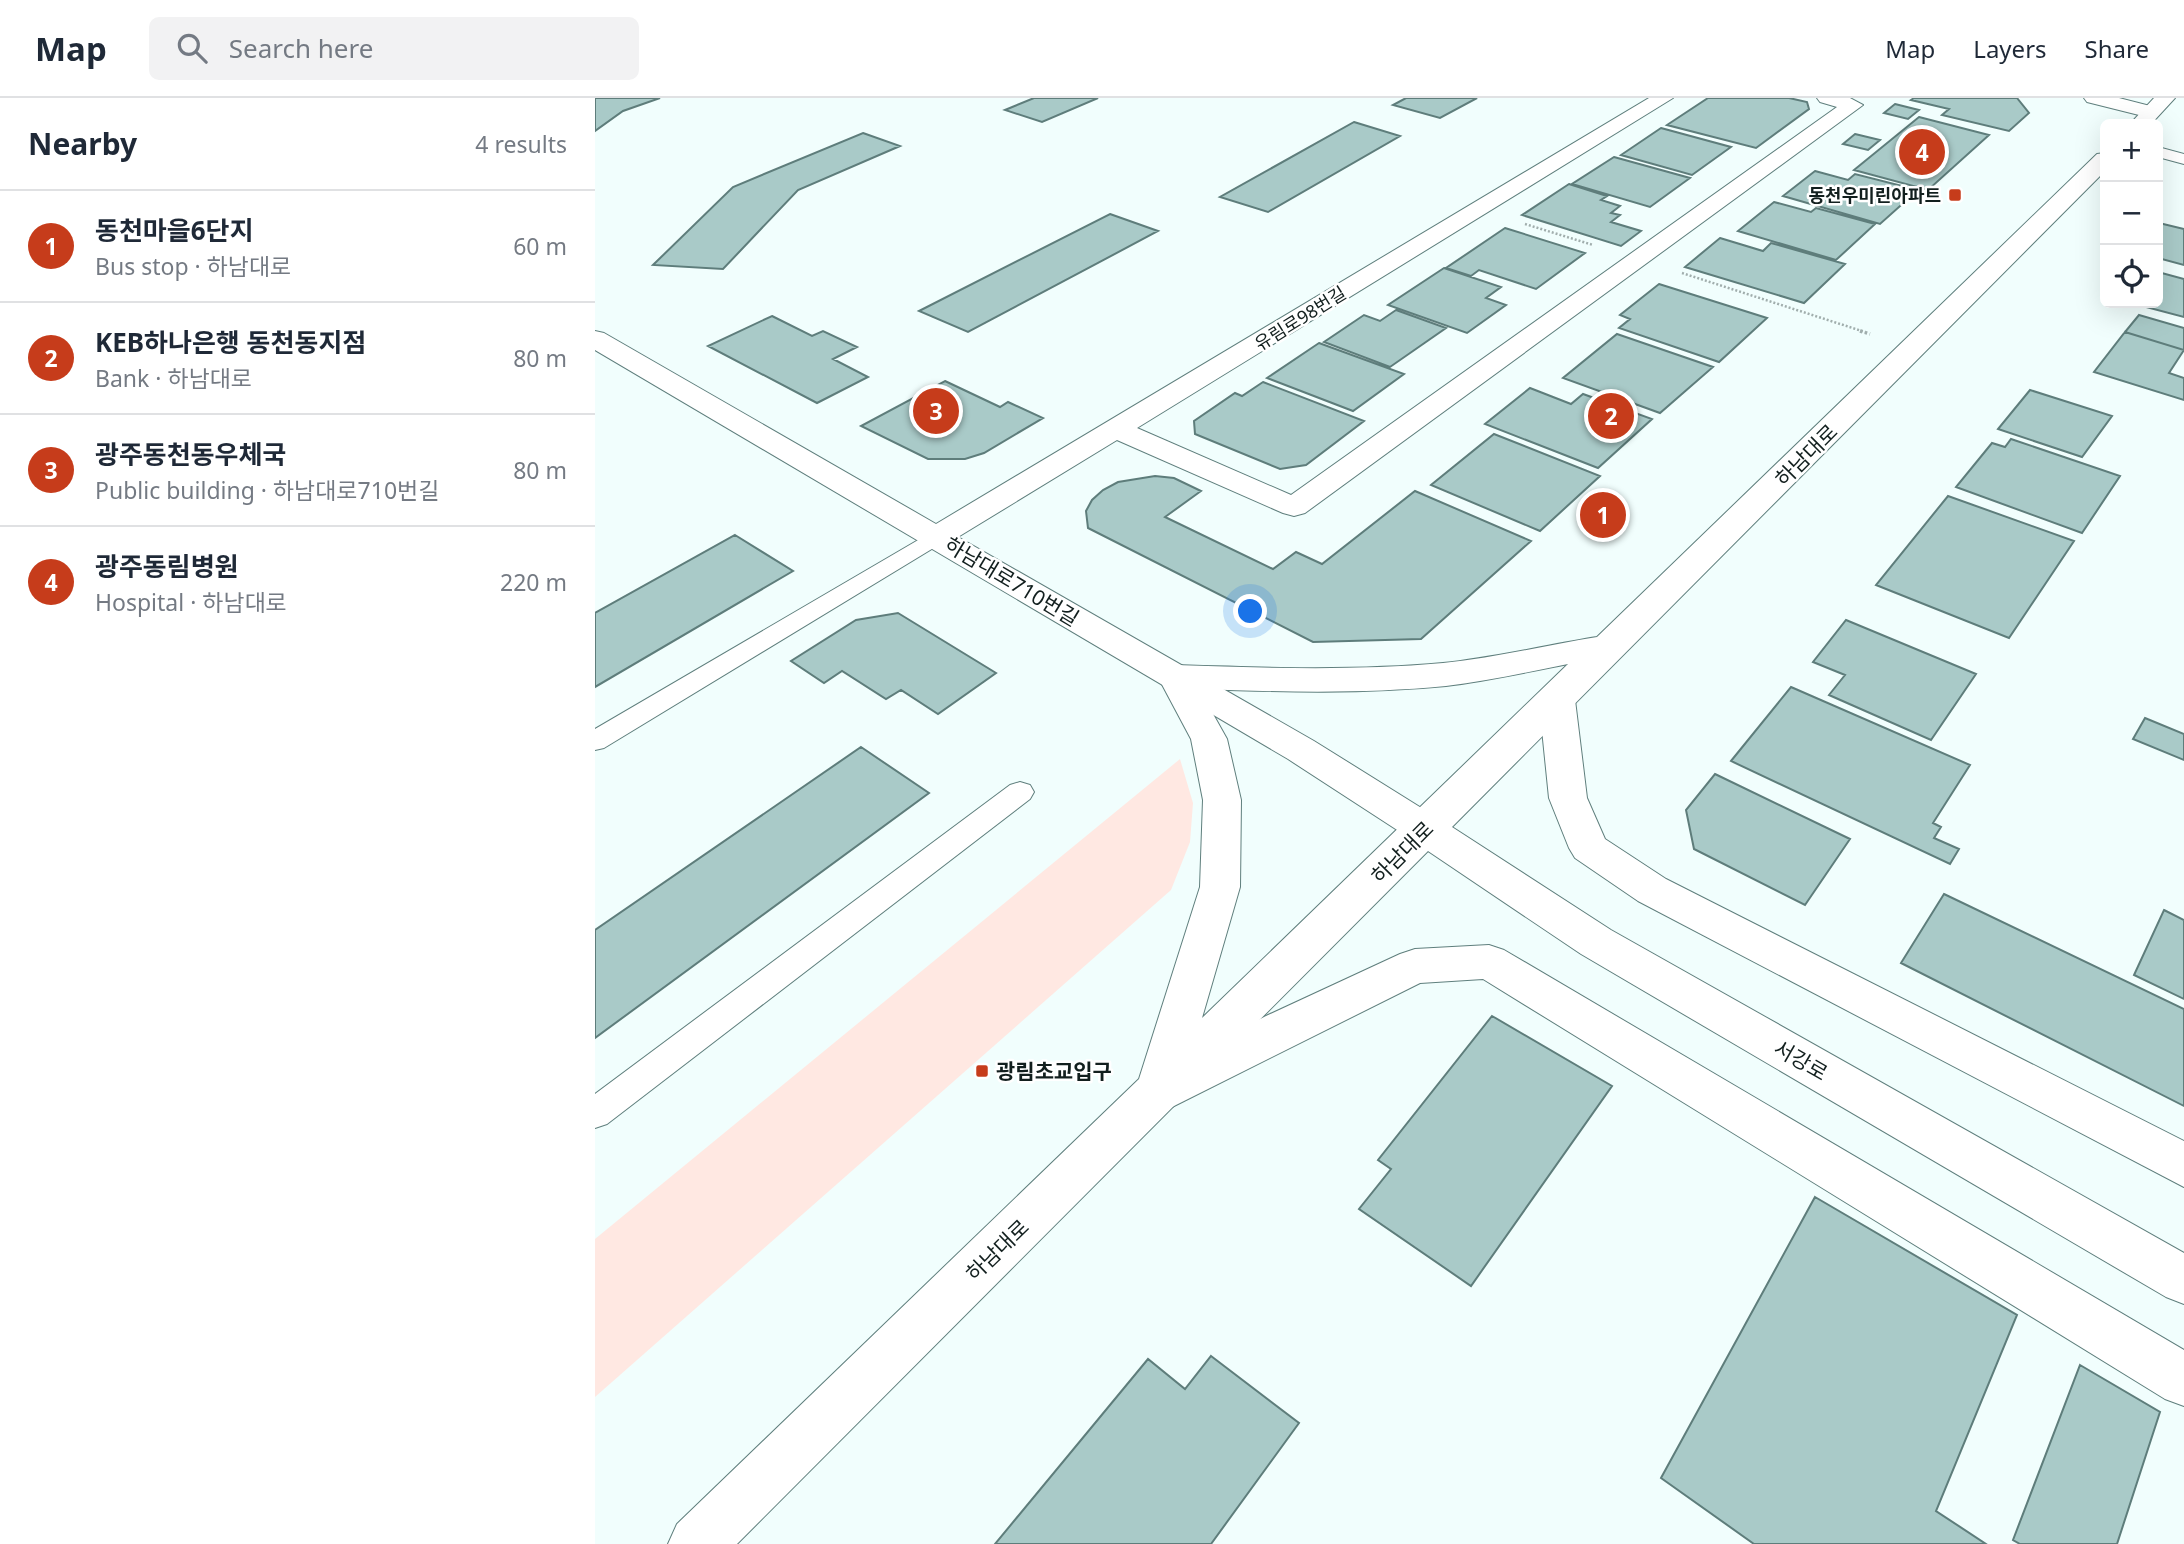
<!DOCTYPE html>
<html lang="en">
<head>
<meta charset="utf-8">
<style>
  :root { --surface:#fff; --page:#f2f2f3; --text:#1f2937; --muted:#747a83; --line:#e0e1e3; --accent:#c63c1b }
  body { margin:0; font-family:"Noto Sans","Noto Sans KR",sans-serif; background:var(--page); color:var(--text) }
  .controls { position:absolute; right:21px; top:21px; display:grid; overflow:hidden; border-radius:10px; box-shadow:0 7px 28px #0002 }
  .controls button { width:63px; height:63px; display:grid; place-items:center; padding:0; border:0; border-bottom:2px solid var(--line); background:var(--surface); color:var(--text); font:35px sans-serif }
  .you { position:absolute; left:656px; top:514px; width:24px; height:24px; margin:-18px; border:5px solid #fff; border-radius:50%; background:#1a73e8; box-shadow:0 0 0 10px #1a73e833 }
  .badge { display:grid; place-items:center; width:46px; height:46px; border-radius:50%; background:var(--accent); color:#fff; font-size:23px; font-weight:700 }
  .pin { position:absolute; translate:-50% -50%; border:4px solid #fff; box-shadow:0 2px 7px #0006 }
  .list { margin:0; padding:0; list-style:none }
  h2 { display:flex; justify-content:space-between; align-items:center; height:91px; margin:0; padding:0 28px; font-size:30px }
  h2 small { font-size:23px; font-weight:400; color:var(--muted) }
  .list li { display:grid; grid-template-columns:46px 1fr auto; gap:21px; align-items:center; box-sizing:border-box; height:112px; padding:0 28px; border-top:2px solid var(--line) }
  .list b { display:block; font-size:26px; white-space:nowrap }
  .list p { margin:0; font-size:23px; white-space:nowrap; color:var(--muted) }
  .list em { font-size:23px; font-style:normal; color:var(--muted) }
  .icon { flex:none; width:38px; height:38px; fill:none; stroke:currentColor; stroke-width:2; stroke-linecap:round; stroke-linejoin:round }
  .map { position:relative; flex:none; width:1589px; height:1446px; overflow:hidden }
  header { display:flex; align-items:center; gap:42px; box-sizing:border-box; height:98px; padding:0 35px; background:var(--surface); border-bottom:2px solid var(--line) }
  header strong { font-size:33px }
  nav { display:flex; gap:38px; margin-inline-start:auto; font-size:24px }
  .search { width:490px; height:63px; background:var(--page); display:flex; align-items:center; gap:18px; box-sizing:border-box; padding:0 24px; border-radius:10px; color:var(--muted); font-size:26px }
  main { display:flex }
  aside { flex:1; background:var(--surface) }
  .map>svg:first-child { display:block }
</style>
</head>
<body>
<header>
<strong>Map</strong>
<div class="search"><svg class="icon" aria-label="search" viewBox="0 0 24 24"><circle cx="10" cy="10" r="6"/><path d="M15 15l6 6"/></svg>Search here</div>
<nav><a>Map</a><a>Layers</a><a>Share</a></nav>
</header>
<main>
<aside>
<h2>Nearby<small>4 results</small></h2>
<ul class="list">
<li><span class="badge">1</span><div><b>동천마을6단지</b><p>Bus stop · 하남대로</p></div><em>60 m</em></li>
<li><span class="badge">2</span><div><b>KEB하나은행 동천동지점</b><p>Bank · 하남대로</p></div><em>80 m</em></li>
<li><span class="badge">3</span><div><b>광주동천동우체국</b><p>Public building · 하남대로710번길</p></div><em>80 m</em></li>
<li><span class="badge">4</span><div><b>광주동림병원</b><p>Hospital · 하남대로</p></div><em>220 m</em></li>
</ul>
</aside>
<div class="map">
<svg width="1589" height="1446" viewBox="0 0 1589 1446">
  <rect width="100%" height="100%" fill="#f1fefd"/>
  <!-- green -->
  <path fill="#ffe8e2" d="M585,661L598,705L595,744L576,792L0,1299V1141Z"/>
  <!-- building -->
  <path fill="#a9cac8" stroke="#5e7d7b" stroke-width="2" d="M0,0H65L28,13L0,33Z
    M439,0H503L447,24L410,12Z
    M811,0H882L845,20L798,7Z
    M1113,0H1194L1212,4L1214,11L1161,50L1072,27Z
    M1319,0H1422L1434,15L1414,33L1347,17L1354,11L1316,2Z
    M1300,6L1324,12L1313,21L1289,15Z
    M1324,19L1394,37L1333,92L1259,72Z
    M759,24L805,38L673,114L625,99Z
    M1066,30L1136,49L1097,77L1026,57Z
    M268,35L305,48L203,92L128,171L58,167L138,89Z
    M1260,36L1285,42L1273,52L1248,46Z
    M1019,59L1095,80L1055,109L977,86Z
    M1220,73L1253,82L1260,76L1323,92L1285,126L1188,98Z
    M974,86L1012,98L1006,102L1025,108L1016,115L1025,117L1016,124L1046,133L1026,148L927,117Z
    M1179,104L1216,114L1221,110L1280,126L1241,162L1143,133Z
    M515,116L563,133L373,234L324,213Z
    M1564,125L1589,131V167L1563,160Z
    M910,130L990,155L941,191L884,172L876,178L851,170Z
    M1125,140L1168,153L1176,145L1250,166L1209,205L1090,169Z
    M849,170L906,189L891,200L911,207L872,235L793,207Z
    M1563,174L1589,181V219L1536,205H1563Z
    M1064,186L1172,220L1124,264L1024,230L1035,221L1025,217Z
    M801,212L851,230L795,269L729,244L769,217L785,223Z
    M1544,217L1589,230V252L1530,234Z
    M177,218L217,238L228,233L262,249L238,261L273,279L222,305L113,248Z
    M1530,234L1589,252L1574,275L1589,280V302L1499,274Z
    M1022,236L1118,269L1065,315L968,280Z
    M724,245L809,276L758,313L672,280Z
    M350,283L405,309L413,304L448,320L389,355L370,361H333L266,328Z
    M668,284L769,323L711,367L685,371L600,336L599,323L640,295L647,298Z
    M935,290L976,306L988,296L1057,321L1003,370L890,326Z
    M1435,292L1517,318L1487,359L1403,331Z
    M899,336L1005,378L945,433L836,387Z
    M1416,341L1525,378L1487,435L1361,389L1397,345L1410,349Z
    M560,378L579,380L606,393L570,419L678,471L701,454L727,466L820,393L936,443L826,541L718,544L493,430L491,413L497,402L508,392L523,384Z
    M1353,398L1479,443L1414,540L1281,487Z
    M140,437L198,473L0,589V515Z
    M303,515L401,575L343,616L306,592L291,601L247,573L229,585L196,563L261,522Z
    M1251,522L1381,576L1336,642L1234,597L1250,577L1218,564Z
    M1196,589L1375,667L1338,725L1346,729L1339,740L1364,751L1355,766L1136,663Z
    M1550,620L1589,636V662L1538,641Z
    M266,649L334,695L0,940V832Z
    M1120,676L1255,741L1210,807L1099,751L1091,712Z
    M1349,796L1589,911V1008L1306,865Z
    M1569,812L1589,822V901L1539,877Z
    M897,918L1017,988L876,1188L764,1111L796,1071L783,1062Z
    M1220,1099L1422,1217L1341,1413L1391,1446H1159L1066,1380Z
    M616,1258L704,1325L616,1446H400L553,1261L590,1291Z
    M1485,1267L1565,1314L1522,1446H1425L1418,1442Z"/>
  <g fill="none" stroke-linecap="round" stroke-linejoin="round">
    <defs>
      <path id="lane" d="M1563,49L1589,56V66L1563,59Z
        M342,431L353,438L350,443L9,650L0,652V631Z
        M425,684L435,687L439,694L435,701L12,1026L0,1030V996L415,687Z"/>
      <path id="street" d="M1054,0H1078L542,330L696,397L1242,9L1225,4L1222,0H1255L1268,7L710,415L699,418L688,415L522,342L363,439L719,643L844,721L849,731L844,741L830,745L816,741L693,661L0,252V233L9,235L341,426Z
        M1489,0H1524L1563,10L1566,14L1556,20L1492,4Z
        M962,590L975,593L980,602L992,700L1010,741L1071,781L1589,1043V1089L1043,803L980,760L974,750L954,700L944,602L949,593Z
        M894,847L909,852L1589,1252V1308L1570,1301L888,881L825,885L575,1010L559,1004L552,990L559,976L671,918L805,856L820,851Z"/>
      <path id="secondary" d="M1559,0H1580L1556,26H1535Z
        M1510,55V73L857,729L1016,832L1589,1155V1206L1571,1199L986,856L833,753L142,1446H73L82,1426L544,981L605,789L608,702L596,641L563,579L568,571L580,567C670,570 759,573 848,565C900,560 951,547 1002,539L1502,56ZM973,566L607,920L645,789L646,702L632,641L604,591C687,594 770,596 851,588C892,583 933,574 973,566Z"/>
    </defs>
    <!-- lane casing -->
    <use href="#lane" stroke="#5f7f7d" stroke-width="2"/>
    <!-- street casing -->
    <use href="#street" stroke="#5f7f7d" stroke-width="2"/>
    <!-- secondary casing -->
    <use href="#secondary" stroke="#5f7f7d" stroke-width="2"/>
    <!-- path-far1 -->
    <path stroke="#a1aead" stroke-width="2.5" stroke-dasharray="2 2" stroke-linecap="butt" d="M930,126L998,147
      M1087,175L1270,234"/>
    <!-- path -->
    <path stroke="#a1aead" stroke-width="3.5" stroke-dasharray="2.5 2.5" stroke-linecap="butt" d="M1265,233L1275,236"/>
    <!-- lane -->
    <use href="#lane" fill="#fff" fill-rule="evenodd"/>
    <!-- street -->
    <use href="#street" fill="#fff" fill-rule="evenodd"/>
    <!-- secondary -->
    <use href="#secondary" fill="#fff" fill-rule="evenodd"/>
  </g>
  <!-- markers -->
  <g fill="#c63c1b" stroke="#fff" stroke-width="2.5">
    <rect x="1353" y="90" width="14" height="14" rx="3.5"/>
    <rect x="380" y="966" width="14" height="14" rx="3.5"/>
  </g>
  <g text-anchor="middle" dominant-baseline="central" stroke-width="5" stroke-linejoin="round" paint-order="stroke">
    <!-- far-poi labels -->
    <g font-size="18" font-weight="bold" fill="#121f1e" stroke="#fff" text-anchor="end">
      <text x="1346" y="97">동천우미린아파트</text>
    </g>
    <!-- far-street labels -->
    <g font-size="18" fill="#121f1e" stroke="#fff">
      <text transform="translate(705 220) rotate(-32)">유림로98번길</text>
    </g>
    <!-- street labels -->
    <g font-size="21" fill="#121f1e" stroke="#fff">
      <text transform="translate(1211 357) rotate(-45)">하남대로</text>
      <text transform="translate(417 483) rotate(31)">하남대로710번길</text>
      <text transform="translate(807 754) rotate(-45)">하남대로</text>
      <text transform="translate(1206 962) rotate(30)">서강로</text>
      <text transform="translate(402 1152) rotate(-44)">하남대로</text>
    </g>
    <!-- poi labels -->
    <g font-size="21" font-weight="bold" fill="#121f1e" stroke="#fff" text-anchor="start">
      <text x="401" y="973">광림초교입구</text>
    </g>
  </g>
</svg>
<div class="controls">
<button>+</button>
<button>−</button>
<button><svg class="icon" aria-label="locate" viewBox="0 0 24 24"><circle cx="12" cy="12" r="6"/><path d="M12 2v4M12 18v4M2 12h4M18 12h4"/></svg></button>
</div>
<div class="you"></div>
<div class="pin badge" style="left:1008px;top:417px">1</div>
<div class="pin badge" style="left:1016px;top:318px">2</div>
<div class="pin badge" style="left:341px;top:313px">3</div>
<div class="pin badge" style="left:1327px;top:54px">4</div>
</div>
</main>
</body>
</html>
